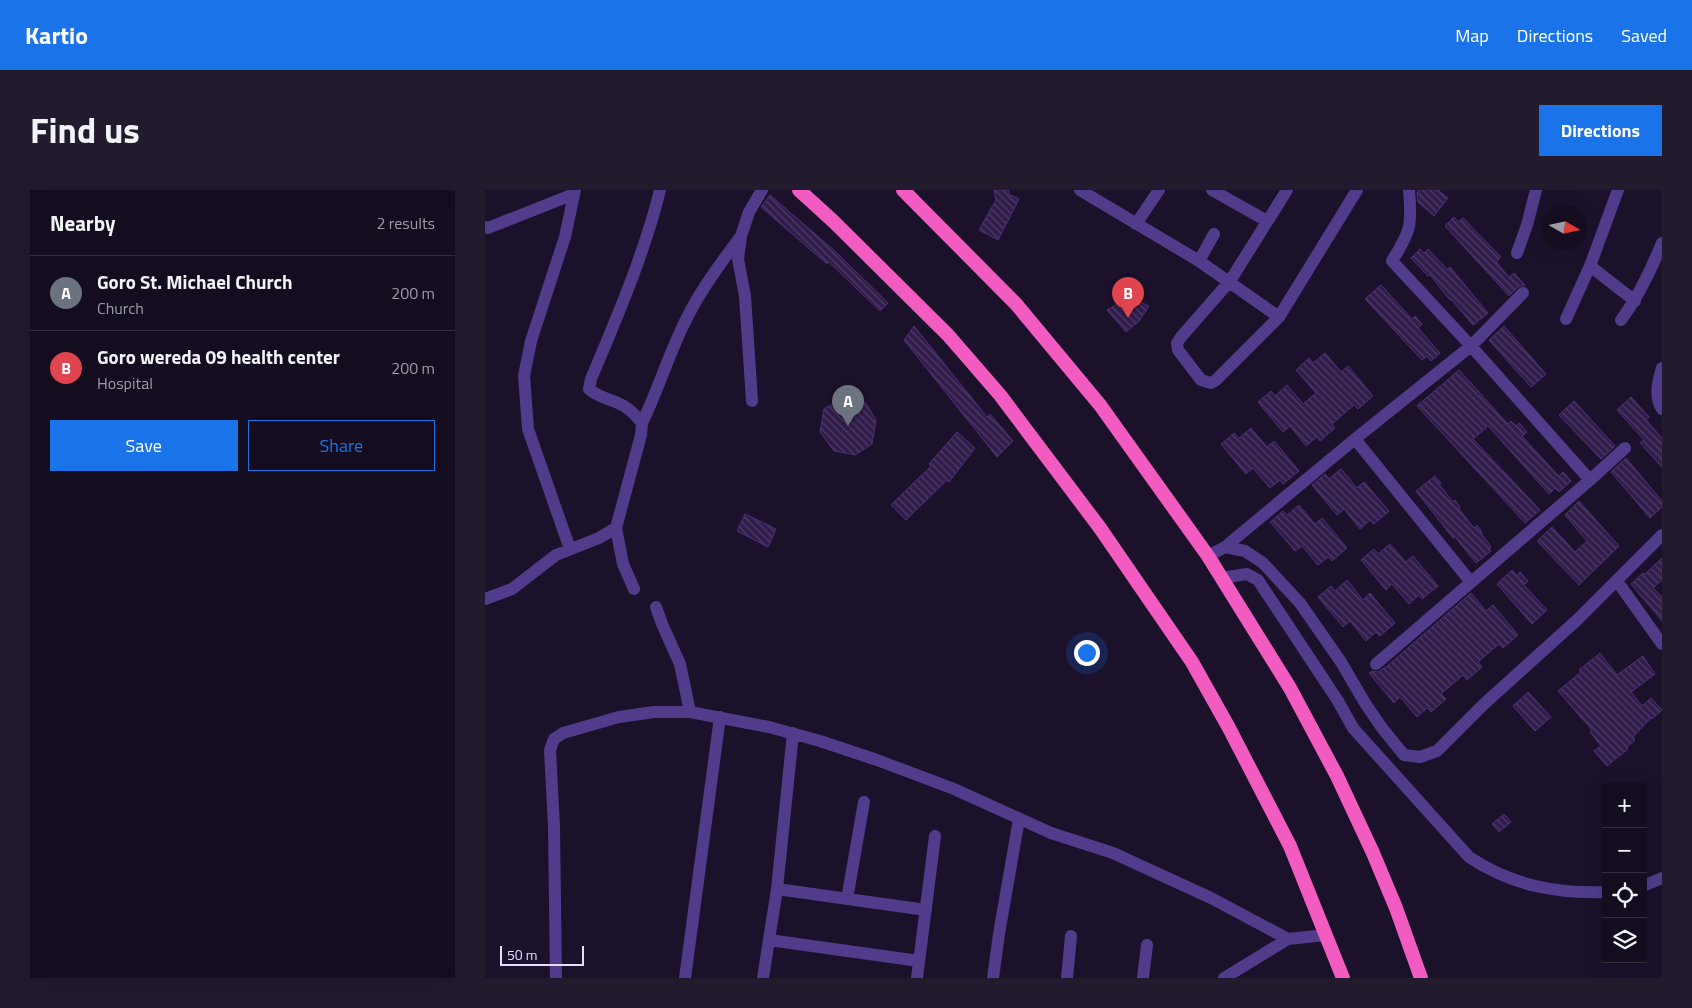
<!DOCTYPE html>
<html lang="en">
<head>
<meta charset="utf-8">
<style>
  :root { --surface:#140d20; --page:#211b2d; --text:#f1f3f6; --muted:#9d9ca5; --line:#332d3e; --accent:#1a73e8 }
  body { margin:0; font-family:"Titillium Web",sans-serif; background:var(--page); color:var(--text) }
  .controls { position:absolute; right:15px; bottom:15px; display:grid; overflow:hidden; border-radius:0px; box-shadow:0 5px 20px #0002 }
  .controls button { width:45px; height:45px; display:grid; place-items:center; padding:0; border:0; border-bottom:1px solid var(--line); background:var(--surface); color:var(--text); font:25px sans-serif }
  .compass { position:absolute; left:1057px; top:15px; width:45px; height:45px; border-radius:50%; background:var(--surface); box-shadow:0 5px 20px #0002; rotate:99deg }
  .scale { position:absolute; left:15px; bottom:12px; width:84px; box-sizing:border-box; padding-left:5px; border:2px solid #e7dbff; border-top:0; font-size:14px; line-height:18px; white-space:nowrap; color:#e7dbff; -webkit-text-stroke:4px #1b112b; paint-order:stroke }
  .you { position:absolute; left:601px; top:462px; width:18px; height:18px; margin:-12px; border:4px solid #fff; border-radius:50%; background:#1a73e8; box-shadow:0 0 0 8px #1a73e833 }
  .badge { display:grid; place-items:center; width:32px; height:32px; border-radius:50%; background:var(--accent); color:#fff; font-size:16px; font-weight:700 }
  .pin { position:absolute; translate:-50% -41px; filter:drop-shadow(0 1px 2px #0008) }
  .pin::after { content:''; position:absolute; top:26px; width:18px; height:15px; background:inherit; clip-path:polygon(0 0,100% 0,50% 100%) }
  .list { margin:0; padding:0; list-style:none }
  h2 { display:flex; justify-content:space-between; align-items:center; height:65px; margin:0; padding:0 20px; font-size:21px }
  h2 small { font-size:16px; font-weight:400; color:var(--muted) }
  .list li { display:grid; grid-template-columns:32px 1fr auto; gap:15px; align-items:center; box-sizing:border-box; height:75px; padding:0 20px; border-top:1px solid var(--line) }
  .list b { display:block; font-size:19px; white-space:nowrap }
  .list p { margin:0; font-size:16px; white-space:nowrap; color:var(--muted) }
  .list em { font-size:16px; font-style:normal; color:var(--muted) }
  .actions { display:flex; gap:10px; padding:15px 20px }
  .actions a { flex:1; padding:11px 0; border:1px solid var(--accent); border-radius:0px; text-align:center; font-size:18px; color:var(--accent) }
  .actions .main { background:var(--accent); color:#fff }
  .icon { flex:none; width:28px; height:28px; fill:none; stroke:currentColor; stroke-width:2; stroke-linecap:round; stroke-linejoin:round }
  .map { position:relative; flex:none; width:1177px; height:788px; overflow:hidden; border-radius:0px }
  header { display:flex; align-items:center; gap:30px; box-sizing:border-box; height:70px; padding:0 25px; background:var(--accent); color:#fff }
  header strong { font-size:24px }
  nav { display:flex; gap:28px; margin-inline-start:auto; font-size:18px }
  .intro { display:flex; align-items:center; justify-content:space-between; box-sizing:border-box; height:120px; padding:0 30px }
  h1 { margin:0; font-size:35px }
  .button { padding:12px 22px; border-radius:0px; background:var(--accent); color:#fff; font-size:18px; font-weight:700 }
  main { display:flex; gap:30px; padding:0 30px }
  aside { flex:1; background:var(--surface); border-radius:0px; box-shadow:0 5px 20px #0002 }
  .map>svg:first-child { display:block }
</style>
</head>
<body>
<header>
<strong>Kartio</strong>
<nav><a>Map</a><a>Directions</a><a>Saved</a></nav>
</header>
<div class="intro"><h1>Find us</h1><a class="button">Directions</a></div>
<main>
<aside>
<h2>Nearby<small>2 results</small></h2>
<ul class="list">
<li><span class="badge" style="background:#6b7280">A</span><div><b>Goro St. Michael Church</b><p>Church</p></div><em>200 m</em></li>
<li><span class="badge" style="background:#e0444e">B</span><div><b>Goro wereda 09 health center</b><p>Hospital</p></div><em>200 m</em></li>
</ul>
<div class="actions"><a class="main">Save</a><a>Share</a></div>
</aside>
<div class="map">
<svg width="1177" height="788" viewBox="0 0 1177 788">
  <defs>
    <pattern id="building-back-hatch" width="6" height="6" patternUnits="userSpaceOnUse" patternTransform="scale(1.25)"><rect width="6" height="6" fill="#311d4c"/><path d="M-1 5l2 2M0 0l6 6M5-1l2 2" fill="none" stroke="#4f3d67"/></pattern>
  </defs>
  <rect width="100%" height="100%" fill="#1b112b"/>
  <!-- building -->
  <path fill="url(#building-back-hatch)" stroke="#4d2f78" d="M509,0H524L523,4L534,9L513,50L494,40L511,10Z
    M934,0H953L963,8L949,26L933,12L932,2Z
    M285,5L352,63L403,113L395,121L344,72L342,74L276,17Z
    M969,27L973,32L978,28L1016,67L1011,72L1024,87L1029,83L1040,95L1033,97L1024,106L960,36Z
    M935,59L939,63L943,59L962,79L965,77L1003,123L988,135L966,109L965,110L945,85L943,86L926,68Z
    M896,95L927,129L930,126L937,134L933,138L955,163L946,171L942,166L937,170L880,109Z
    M637,111L645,121L655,112L664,116L654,131L641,142L622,120Z
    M429,136L502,227L505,224L528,251L512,267L419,150Z
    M1019,136L1061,184L1046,197L1004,150Z
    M840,163L856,182L863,176L888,206L873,219L869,215L847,234L850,238L835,251L832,247L821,256L805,236L798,242L773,212L786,201L790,206L802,195L818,214L831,203L811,180L824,168L828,173Z
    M974,180L1023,234L1026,231L1031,236L1034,233L1042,242L1037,246L1069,281L1074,286L1078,282L1086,291L1074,302L1070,298L1064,304L1003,236L988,249L1055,320L1040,333L932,216Z
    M1146,207L1164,227L1161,230L1177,248V277L1155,253L1159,250L1132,220Z
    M357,208L380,212L391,230L387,254L370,265L349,261L335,242L339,219Z
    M1089,211L1130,256L1116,269L1074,225Z
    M766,238L782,257L789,251L814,281L798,294L795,290L785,298L768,278L761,284L736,254L749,243L754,248Z
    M472,242L490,258L464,292L462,290L421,330L406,315L446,276L444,274Z
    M1141,268L1177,311V317L1165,328L1126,282Z
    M856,279L872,298L879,292L904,321L889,334L885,330L875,339L859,319L852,325L827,295L840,284L844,289Z
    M950,286L956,293L954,294L968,312L970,310L975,317L974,319L989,338L992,335L997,342L996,343L1006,357L1004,359L1006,361L991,373L970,347L968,348L931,301Z
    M1094,311L1134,356L1094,395L1052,351L1067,337L1090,362L1102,351L1080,325Z
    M814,315L830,334L837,328L862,358L847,371L843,367L833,375L817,356L810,361L785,332L798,321L802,325Z
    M260,324L291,339L283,357L252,341Z
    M905,354L921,372L928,366L953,396L937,409L934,405L924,414L907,394L901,400L876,370L889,359L893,364Z
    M1177,368V390L1168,398L1177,407V431L1146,394L1158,383L1159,385Z
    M1027,380L1032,386L1035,382L1043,391L1039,395L1062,420L1047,434L1012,394Z
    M862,390L878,410L885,403L910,433L895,446L891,442L881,451L865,431L858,437L833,407L846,396L850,401Z
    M986,403L1001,421L1008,415L1033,445L1018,458L1014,454L993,472L997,477L982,490L978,485L956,504L961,509L946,522L942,518L932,527L915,507L909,513L884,483L887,481L893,482L901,477Z
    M1115,463L1132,485L1158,466L1170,484L1146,502L1157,516L1166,508L1177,520L1167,529L1166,528L1148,547L1150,550L1142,557L1143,559L1122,576L1109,561L1116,556L1105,542L1107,540L1073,501L1096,482L1094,480Z
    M1043,502L1066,527L1050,541L1028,516Z
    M1019,624L1026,632L1014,642L1007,634Z"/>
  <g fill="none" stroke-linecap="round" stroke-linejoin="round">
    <!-- minor -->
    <path stroke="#503c8a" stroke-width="12" d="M595,0L714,71L794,127
      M727,0L782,31
      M802,0L745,91L696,147L692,153L693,160L716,190L726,193L730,191L794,127L872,0
      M924,0C927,35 926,41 907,71L986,156L1105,290L1140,258
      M651,34L674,0
      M0,37L3,38L89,4
      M1032,63L1042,35L1051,0
      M714,71L729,44
      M1105,76L1150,111
      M1081,129L1105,76L1133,0
      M1136,130C1154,106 1166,80 1177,53
      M1177,178C1173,191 1169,207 1177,219
      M267,211L260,106L253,69L256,46L264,22L277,0
      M157,233C175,196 186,156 206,120C220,94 238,70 256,46
      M870,249L985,391
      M131,338L138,374L149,399
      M740,357L760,361L778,373L815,413L856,472L880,513L897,538L919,565L935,567L952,561L999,514L1092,430L1177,345
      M85,359L43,239L39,186L46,151L80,47L90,0
      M723,366L740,357L870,249L986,156L1038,103
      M736,388L762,384L773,390L853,511L868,538L984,667C1026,695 1071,704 1121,702
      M1132,391L1177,454
      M0,409L27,399L71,365L114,348L131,338L156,245L157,233C150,224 143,217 133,213C122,208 113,207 104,199L106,189C132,127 159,65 175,0
      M171,417L177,434L195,474L205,522
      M891,474L1105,290
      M1158,696L1177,688
      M292,699L441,720
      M362,709L379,612
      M284,750L434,771
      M71,788L69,637L65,560L69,549L78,543L134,527L169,522H205L284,537L335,551L392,570L469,599L566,643L628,663L726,708L803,749
      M200,788L235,527
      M278,788L292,699L308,543
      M432,788L450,646
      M508,788L514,744L534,629
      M582,788L586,746
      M658,788L662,755
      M739,788L803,749L841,745"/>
    <!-- trunk -->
    <path stroke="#f25cc1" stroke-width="14" d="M314,0L348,31L463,145L515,205L615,338L707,472L744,538L805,656L858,788
      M418,0L531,114L615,215L723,366L805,498L852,586L888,663L911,718L936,788"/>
  </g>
</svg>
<div class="controls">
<button>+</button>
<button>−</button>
<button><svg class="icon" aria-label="locate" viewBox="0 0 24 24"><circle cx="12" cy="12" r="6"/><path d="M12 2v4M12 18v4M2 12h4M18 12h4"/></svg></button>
<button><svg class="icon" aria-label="layers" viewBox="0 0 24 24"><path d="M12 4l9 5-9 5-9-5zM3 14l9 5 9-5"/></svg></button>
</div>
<svg class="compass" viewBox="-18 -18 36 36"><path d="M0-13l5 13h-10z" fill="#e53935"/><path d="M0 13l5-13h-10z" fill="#9d9ca5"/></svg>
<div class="scale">50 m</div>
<div class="you"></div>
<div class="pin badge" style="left:363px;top:236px;background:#6b7280">A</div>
<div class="pin badge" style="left:643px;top:128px;background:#e0444e">B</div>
</div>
</main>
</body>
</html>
